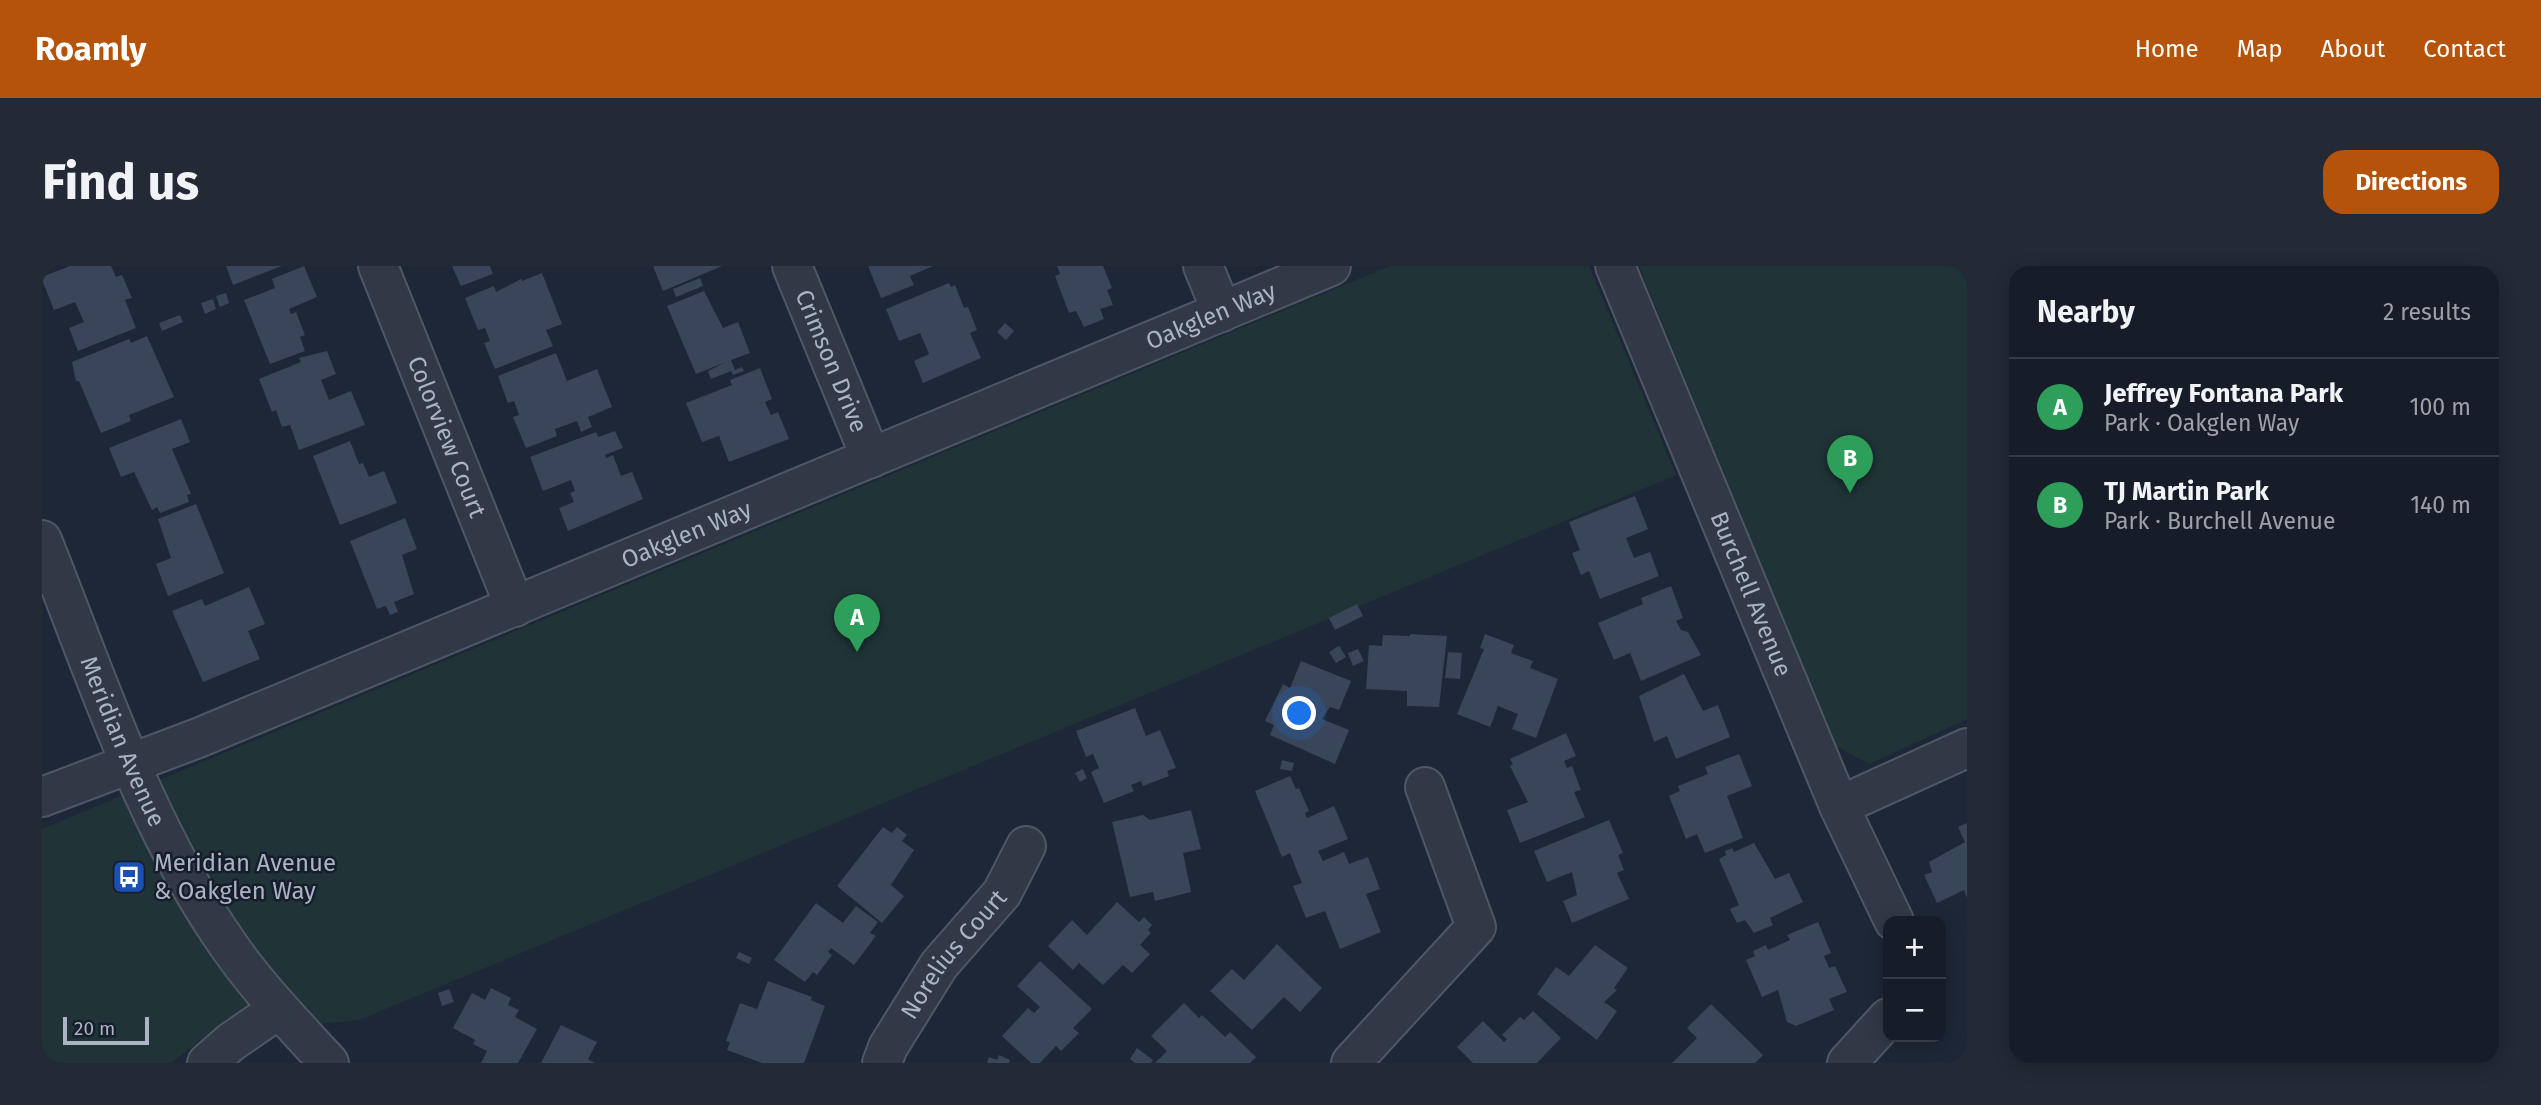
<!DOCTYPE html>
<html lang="en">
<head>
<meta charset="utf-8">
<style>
  :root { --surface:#161d29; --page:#232a35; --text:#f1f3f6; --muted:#9ea2a8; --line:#353b46; --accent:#b45309 }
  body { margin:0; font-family:"Fira Sans",sans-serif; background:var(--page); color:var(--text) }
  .controls { position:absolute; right:21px; bottom:21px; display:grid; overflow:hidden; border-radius:14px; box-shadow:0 4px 18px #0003 }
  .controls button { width:63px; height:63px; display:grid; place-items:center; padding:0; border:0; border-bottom:2px solid var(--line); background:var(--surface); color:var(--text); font:35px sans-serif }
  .scale { position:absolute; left:21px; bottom:18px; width:86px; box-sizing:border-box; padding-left:7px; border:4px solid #abb3c5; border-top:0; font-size:19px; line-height:24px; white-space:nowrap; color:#abb3c5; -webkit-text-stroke:5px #171e2b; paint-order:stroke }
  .you { position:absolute; left:1258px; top:448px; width:24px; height:24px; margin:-18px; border:5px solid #fff; border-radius:50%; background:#1a73e8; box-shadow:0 0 0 10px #1a73e833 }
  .badge { display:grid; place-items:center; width:46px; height:46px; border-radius:50%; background:var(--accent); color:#fff; font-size:23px; font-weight:700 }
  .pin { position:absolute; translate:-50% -58px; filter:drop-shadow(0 2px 4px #0008) }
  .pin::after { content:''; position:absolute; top:37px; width:24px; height:21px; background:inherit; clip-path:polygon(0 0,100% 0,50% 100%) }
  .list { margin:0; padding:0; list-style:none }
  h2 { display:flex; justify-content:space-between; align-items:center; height:91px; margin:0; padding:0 28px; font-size:30px }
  h2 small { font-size:23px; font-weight:400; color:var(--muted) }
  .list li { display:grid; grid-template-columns:46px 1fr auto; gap:21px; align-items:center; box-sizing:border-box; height:98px; padding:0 28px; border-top:2px solid var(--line) }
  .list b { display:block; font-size:26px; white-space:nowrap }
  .list p { margin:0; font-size:23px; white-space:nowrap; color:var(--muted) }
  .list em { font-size:23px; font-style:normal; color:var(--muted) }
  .map { position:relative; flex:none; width:1925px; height:797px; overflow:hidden; border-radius:21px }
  header { display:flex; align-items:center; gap:42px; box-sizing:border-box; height:98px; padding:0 35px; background:var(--accent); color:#fff }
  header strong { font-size:33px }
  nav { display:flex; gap:38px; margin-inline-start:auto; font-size:24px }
  .intro { display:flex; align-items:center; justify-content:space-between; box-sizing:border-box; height:168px; padding:0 42px }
  h1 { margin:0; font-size:49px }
  .button { padding:18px 32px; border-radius:21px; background:var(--accent); color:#fff; font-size:24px; font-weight:700 }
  main { display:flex; gap:42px; padding:0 42px }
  aside { flex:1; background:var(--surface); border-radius:21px; box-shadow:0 4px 18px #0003 }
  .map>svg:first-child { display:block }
</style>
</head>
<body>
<header>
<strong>Roamly</strong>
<nav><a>Home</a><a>Map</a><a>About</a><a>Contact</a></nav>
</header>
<div class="intro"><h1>Find us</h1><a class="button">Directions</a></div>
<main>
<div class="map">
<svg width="1925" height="797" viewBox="0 0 1925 797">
  <rect width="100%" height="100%" fill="#1e2737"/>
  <!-- green -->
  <path fill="#203438" d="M1348,0H1547L1634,209L317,754L165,769L129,797H0V563Z
    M1597,0H1925V453L1827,498L1794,480Z"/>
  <!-- building -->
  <path fill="#394558" d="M28,0H69L74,11L80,9L90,32L83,34L94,62L36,85L27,62L42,56L33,36L12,44L0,14V11Z
    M184,0H240L191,19Z
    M262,0L275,31L247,43L249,48L254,46L263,69L258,71L263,85L228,98L202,34L233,22L230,13Z
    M410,0H448L451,8L419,20Z
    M611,0H680L621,25Z
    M826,0H891L868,10L872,19L839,32Z
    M1015,0H1061L1070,22L1065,24L1071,39L1058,43L1062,53L1042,61L1034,45L1027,47L1013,10L1018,8Z
    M500,7L520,58L504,64L511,80L453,103L442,77L448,75L443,62L436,64L423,32L452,20L454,26L479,13L480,15Z
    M658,12L661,20L634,31L631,23Z
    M907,17L909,21L913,19L922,42L926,41L935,64L928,67L939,92L881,117L872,95L887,88L878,67L857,75L844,43Z
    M662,25L681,62L696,56L708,87L689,94L693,104L700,101L702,105L691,109L689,105L669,113L666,105L684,96L654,108L625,40Z
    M184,27L187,37L178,41L174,30Z
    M171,33L174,43L163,48L159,37Z
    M138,49L141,56L120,65L117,57Z
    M963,57L972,65L964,74L955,66Z
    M105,70L132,131L87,149L89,155L59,167L37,115H34L30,96L87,73L89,77Z
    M285,85L294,108L279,114L287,134L309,125L323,159L257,184L248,159L240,161L234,144L230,146L217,113L259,96L257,92Z
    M514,87L525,115L555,103L570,141L546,151L550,161L539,166L535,155L513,163L515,170L484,182L471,151L477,149L472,135L466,137L456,110Z
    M718,102L730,133L723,136L729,149L736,146L747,173L687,196L677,170L660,176L644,137L690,119L688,114Z
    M139,153L148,176L130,183L149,228L145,229L147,236L118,247L115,241L110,244L92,206L79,211L67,182Z
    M573,165L581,182L563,189L564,192L571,189L579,210L590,206L601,233L526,265L517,242L532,236L528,227L533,225L529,214L501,225L488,191L554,166L556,171Z
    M308,175L317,198L321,197L327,211L342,205L355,237L298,259L271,190Z
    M1593,230L1606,263L1584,272L1592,292L1608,286L1617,310L1558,333L1547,305L1539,309L1530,287L1538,284L1527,256Z
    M154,238L182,307L126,330L114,298L129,292L116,253Z
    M363,252L375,283L360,289L372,328L352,336L356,346L348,349L344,340L335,343L308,275Z
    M1629,320L1641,352L1634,355L1639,364L1646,366L1659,389L1599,415L1588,387L1572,394L1556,357L1601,338L1599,332Z
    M207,321L223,358L206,365L218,393L161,416L130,345L160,333L163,340Z
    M1315,338L1321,350L1293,364L1287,352Z
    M1368,368L1405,370L1397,441L1365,440V425L1324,423L1327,379L1340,380L1341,369L1368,370Z
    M1443,368L1472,379L1469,387L1491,395L1488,402L1516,413L1494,472L1470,463L1476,448L1456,440L1448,461L1415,448L1442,383L1438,382Z
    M1297,380L1304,391L1294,397L1287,386Z
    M1316,383L1322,395L1311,400L1306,387Z
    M1406,386L1420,387L1418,413L1403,412Z
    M1259,395L1309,415L1297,444L1288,441L1280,453L1307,464L1293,498L1228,469L1232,459L1223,455L1241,418L1248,422Z
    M1642,408L1661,445L1676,439L1688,471L1634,493L1625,470L1612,476L1597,430Z
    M1093,442L1104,470L1118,464L1134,502L1125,505L1127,510L1101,520L1099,515L1089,519L1092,525L1062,537L1049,506L1057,502L1051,488L1044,491L1034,465Z
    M1524,467L1534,490L1522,495L1525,502L1530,500L1539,524L1532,526L1543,551L1478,577L1465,544L1486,536L1468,500L1471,498L1468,493Z
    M1697,488L1710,520L1685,530L1701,572L1663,587L1655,568L1644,573L1627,530L1638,525L1636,520L1666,508L1663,501Z
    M1240,494L1252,497L1250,505L1238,503Z
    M1041,503L1045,512L1038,516L1033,507Z
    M1248,510L1254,523L1257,522L1267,545L1263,547L1265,552L1292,540L1306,573L1276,585L1281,595L1302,586L1307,598L1326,591L1338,623L1324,628L1339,666L1298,683L1283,645L1264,652L1251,620L1260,617L1255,605L1248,587L1240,591L1213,525Z
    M1149,544L1159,583L1141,587L1149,626L1113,635L1111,626L1088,631L1070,556L1101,549L1108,554Z
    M1567,554L1581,587L1576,589L1582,604L1575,607L1587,633L1530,657L1521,635L1535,629L1530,606L1505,616L1492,585Z
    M1925,557V632L1922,624L1895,637L1882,609L1890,606L1887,596L1923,576L1916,561Z
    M841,561L850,567L855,561L865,569L860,575L872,584L849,619L862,630L840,657L795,620Z
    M1712,577L1733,613L1747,607L1761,636L1728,652L1731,659L1712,667L1703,654L1695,657L1688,643L1697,639L1677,593L1684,589L1683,585L1690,582L1692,586Z
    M1075,636L1097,656L1102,651L1110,659L1106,664L1109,667L1098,679L1108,688L1090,707L1081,699L1061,719L1037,697L1031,704L1006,680L1030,654L1045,669Z
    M774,637L801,657L814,640L836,656L828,667L834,670L812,699L789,682L786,686L790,689L775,709L771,706L763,716L732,694Z
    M1776,656L1789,687L1782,690L1787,702L1793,700L1805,726L1787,733L1792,744L1754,760L1745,756L1736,724L1720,731L1704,694L1713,690L1711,685L1724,679L1726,684L1748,674L1745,669Z
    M1235,678L1280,722L1258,746L1242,731L1210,764L1168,725L1190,703L1202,714Z
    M1553,679L1586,702L1572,722L1575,724L1562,736L1575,745L1555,774L1495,728L1514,701L1527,710Z
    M697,686L710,692L707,698L694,692Z
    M998,695L1050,743L1031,762L1037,767L1019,785L1014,780L998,797H989L960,770L986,742L992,747L998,741L975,720Z
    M726,715L770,731L769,734L783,740L762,797H720L685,784L688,776L684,775L698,737L715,743Z
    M449,722L469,732L466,739L477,744L473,751L495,763L476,797H439L445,785L431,778L433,774L411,762L430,727L443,734Z
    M407,723L412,736L400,740L396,727Z
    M1142,737L1157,752L1160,749L1183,771L1188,766L1214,791L1208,797H1113L1125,785L1109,770Z
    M1669,738L1721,789L1713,797H1630L1655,772L1645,762Z
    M1491,745L1519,772L1495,797H1431L1415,781L1441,755L1462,776L1465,773L1460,769L1478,751L1482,754Z
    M519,759L555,776L546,793L553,797H499Z
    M1095,782L1111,794L1109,797H1093L1088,793Z
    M957,789L968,794L967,797H945L947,791L955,794Z"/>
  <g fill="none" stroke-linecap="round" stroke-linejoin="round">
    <defs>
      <g id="minor">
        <path id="s1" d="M336,0L473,341"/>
        <path id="s2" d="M750,0L829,192"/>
        <path d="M1161,0L1180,46"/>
        <path id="s3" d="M1573,0L1797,540L1852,655"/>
        <path id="s4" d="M0,274C55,411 101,558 187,680C216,722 252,759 287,797"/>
        <path id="s5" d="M0,531L156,472L1289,0"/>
        <path d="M1797,540L1925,482"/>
        <path d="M165,797L189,776L237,743"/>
        <path id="s6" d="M840,797L846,781L897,699L960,627L984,580"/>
        <path d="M1309,797L1434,661L1383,521"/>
        <path d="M1805,797L1846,752"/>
      </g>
    </defs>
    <!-- minor casing -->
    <use href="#minor" stroke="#4f5666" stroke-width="42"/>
    <!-- minor -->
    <use href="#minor" stroke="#313947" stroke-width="38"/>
  </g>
  <!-- icons -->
  <defs>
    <symbol id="bus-square" viewBox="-11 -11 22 22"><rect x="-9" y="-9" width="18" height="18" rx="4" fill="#1a4fb4" stroke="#171e2b"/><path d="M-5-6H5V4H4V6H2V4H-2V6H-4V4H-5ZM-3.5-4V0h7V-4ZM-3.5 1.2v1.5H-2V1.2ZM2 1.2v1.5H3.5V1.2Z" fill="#fff"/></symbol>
  </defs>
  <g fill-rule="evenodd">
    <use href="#bus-square" x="68" y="592" width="38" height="38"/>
  </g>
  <g text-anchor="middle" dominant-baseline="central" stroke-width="5" stroke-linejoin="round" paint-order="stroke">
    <!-- street labels -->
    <g font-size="24" fill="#abb3c5" stroke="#171e2b">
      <text stroke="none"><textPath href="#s5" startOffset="1264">Oakglen Way</textPath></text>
      <text stroke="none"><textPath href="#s2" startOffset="103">Crimson Drive</textPath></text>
      <text stroke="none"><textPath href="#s1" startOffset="184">Colorview Court</textPath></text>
      <text stroke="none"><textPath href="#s5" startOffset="696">Oakglen Way</textPath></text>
      <text stroke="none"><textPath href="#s3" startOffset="355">Burchell Avenue</textPath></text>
      <text stroke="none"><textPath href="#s4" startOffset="217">Meridian Avenue</textPath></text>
      <text stroke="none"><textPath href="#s6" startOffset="131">Norelius Court</textPath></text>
    </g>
    <!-- poi labels -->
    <g font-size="24" fill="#abb3c5" stroke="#171e2b" text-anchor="start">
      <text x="112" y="597">Meridian Avenue<tspan x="112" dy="28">&amp; Oakglen Way</tspan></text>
    </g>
  </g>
</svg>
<div class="controls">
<button>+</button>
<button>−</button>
</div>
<div class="scale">20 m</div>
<div class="you"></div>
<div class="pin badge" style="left:815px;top:386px;background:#2e9e5b">A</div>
<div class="pin badge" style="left:1808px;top:227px;background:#2e9e5b">B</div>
</div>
<aside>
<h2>Nearby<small>2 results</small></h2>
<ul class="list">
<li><span class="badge" style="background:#2e9e5b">A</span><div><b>Jeffrey Fontana Park</b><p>Park · Oakglen Way</p></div><em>100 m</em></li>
<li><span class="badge" style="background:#2e9e5b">B</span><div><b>TJ Martin Park</b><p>Park · Burchell Avenue</p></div><em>140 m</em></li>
</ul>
</aside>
</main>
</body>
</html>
